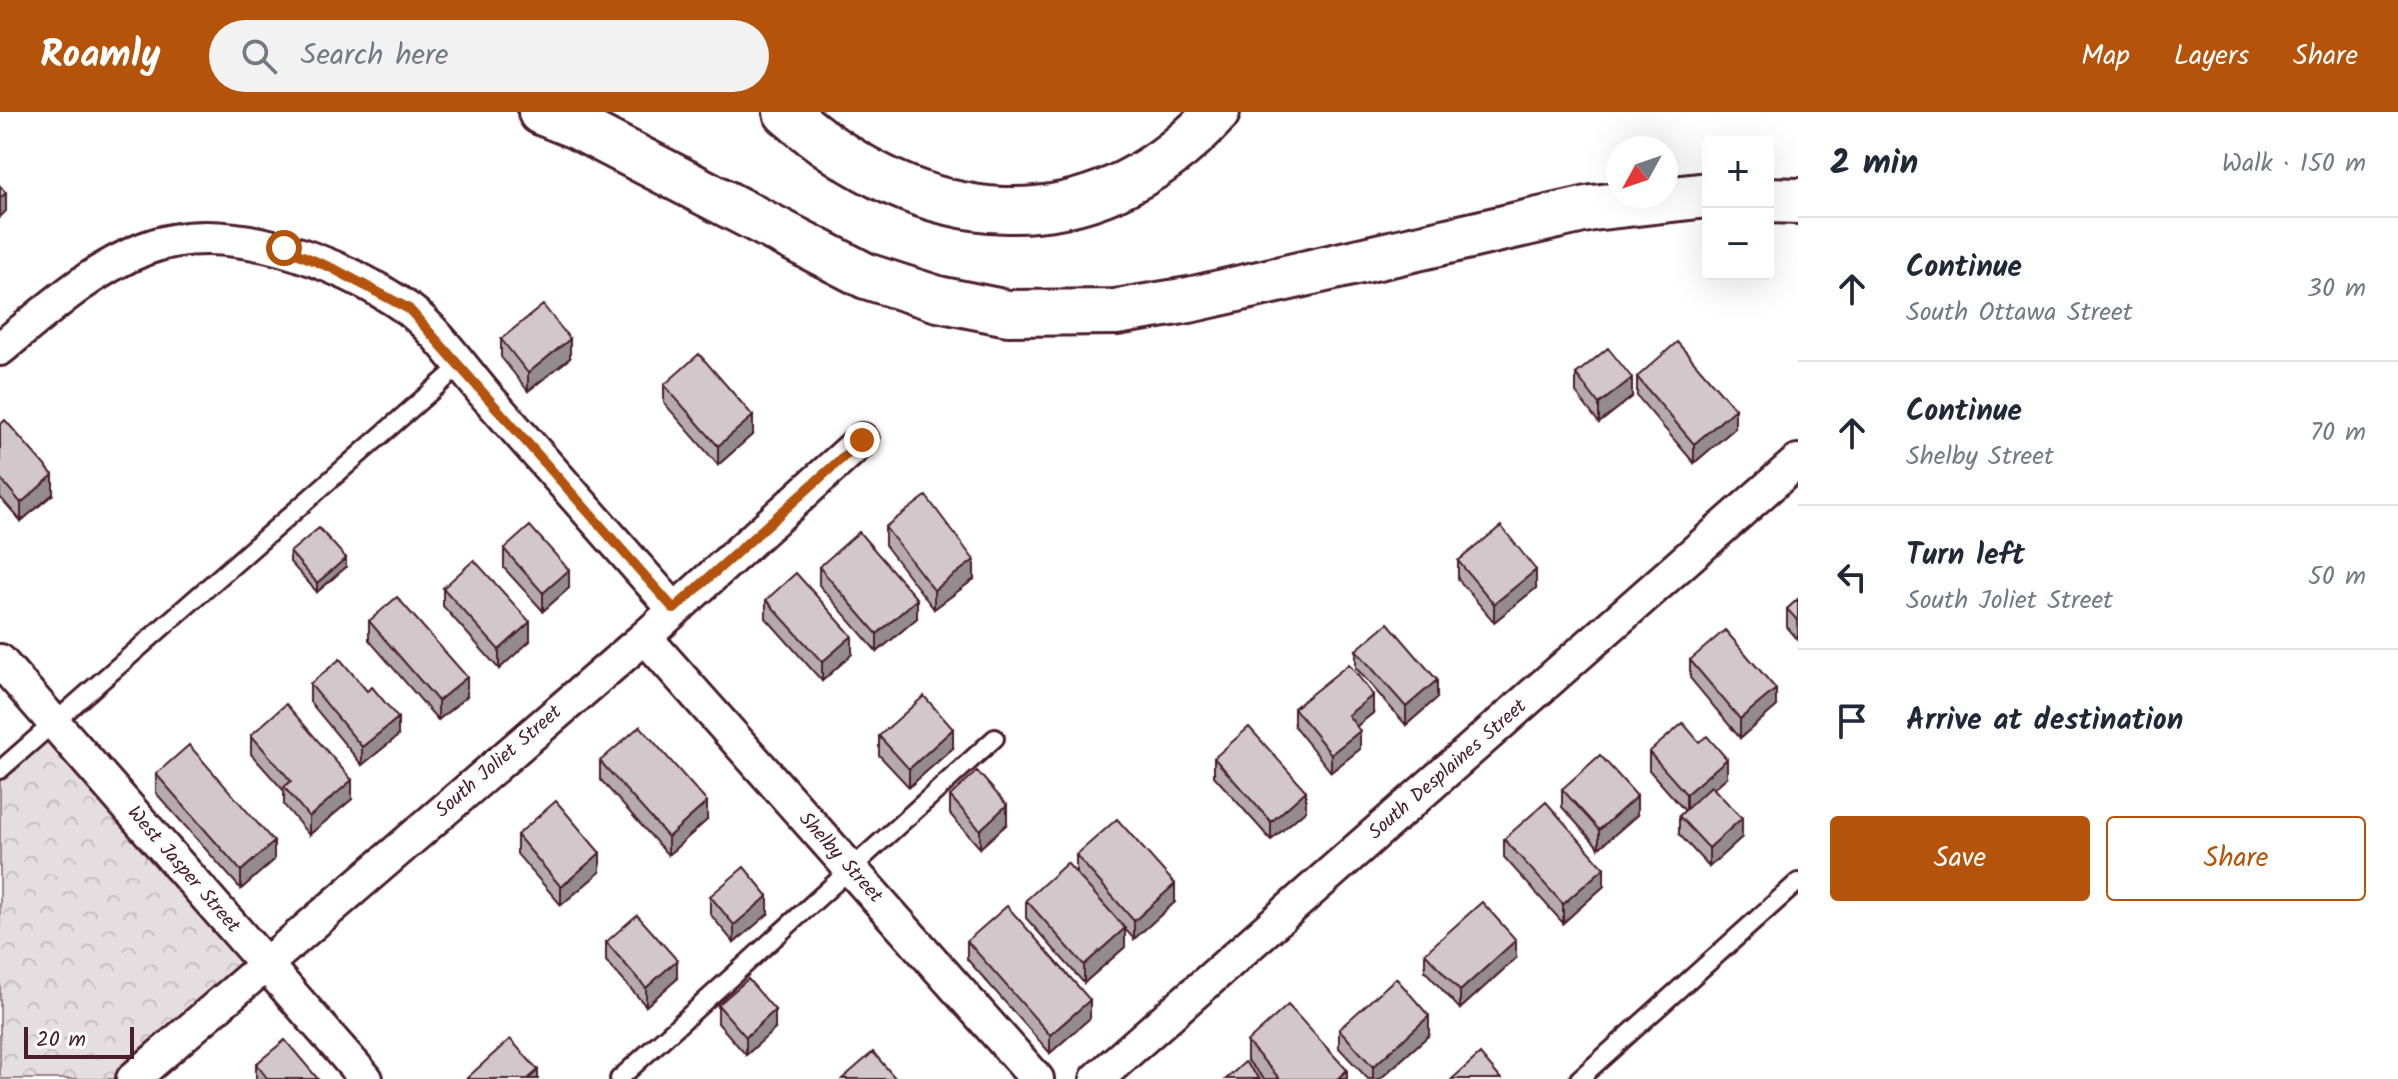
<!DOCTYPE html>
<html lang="en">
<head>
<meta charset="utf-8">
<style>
  :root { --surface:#fff; --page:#f2f2f3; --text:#1f2937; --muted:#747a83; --line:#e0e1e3; --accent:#b45309 }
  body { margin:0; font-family:Kalam,sans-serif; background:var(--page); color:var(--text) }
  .controls { position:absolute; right:24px; top:24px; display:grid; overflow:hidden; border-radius:8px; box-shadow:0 8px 32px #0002 }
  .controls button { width:72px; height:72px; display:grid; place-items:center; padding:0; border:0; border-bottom:2px solid var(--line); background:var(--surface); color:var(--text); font:40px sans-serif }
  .compass { position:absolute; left:1606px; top:24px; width:72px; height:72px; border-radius:50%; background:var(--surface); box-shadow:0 8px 32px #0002; rotate:230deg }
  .scale { position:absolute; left:24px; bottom:20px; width:110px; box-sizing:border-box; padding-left:8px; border:4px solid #4a1f2b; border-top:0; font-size:22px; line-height:28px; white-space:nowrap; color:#4a1f2b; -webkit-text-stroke:6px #fff; paint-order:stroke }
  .stop { position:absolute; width:24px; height:24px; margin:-18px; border:6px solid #b45309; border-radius:50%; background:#fff }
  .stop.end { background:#b45309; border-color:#fff; box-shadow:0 2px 8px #0008 }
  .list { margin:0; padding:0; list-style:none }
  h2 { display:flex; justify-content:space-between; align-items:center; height:104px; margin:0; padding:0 32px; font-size:34px }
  h2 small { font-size:26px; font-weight:400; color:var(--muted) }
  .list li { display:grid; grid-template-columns:52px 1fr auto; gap:24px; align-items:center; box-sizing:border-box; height:144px; padding:0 32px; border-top:2px solid var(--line) }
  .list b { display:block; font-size:30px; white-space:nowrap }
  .list p { margin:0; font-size:26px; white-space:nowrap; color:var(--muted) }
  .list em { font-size:26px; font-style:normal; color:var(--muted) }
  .actions { display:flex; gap:16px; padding:24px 32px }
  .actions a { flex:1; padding:18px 0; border:2px solid var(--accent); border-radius:8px; text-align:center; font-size:28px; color:var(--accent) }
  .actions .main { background:var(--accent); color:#fff }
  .icon { flex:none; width:44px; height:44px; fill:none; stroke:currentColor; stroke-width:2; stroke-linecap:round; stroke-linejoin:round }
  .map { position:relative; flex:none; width:1798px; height:967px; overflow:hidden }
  header { display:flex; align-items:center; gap:48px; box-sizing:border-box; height:112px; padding:0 40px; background:var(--accent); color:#fff }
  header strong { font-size:38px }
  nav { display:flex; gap:44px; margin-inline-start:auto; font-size:28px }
  .search { width:560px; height:72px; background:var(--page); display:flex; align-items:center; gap:20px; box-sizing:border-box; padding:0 28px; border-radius:44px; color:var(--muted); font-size:30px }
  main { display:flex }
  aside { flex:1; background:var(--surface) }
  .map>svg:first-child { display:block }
</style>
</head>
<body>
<header>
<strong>Roamly</strong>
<div class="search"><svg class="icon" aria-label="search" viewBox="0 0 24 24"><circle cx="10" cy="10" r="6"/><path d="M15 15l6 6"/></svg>Search here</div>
<nav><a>Map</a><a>Layers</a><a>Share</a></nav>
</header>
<main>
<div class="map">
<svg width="1798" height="967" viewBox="0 0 1798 967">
  <defs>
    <pattern id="park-crowns" width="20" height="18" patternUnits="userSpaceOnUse" patternTransform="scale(2)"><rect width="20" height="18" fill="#e5dee0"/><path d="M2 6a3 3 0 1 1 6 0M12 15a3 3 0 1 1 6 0" fill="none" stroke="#c6bec0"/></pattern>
  </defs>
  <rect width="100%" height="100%" fill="#fff"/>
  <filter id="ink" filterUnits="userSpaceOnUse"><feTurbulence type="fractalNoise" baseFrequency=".0125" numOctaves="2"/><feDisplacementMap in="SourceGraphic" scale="16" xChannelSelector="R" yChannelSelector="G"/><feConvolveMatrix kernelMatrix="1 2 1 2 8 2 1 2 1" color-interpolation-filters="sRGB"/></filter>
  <g filter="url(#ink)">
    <!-- park -->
    <path fill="url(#park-crowns)" stroke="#987e86" stroke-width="2" d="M54,617L259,851L126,967H0V665Z"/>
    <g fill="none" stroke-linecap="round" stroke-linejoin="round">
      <defs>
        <path id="service" d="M0,658L460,254
          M619,967L995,626
          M1579,967L1798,770"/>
        <path id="minor" d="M0,237C45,200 89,159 144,137C224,105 341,149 408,197C434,215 467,262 489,287C551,357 612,427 674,497
          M645,525L1037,967
          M0,549L366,967
          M133,967L645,525L862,328
          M1097,967L1798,349"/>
        <path id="motorway" d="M541,0L576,14L866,164L938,187L1008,201L1116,200L1189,188L1592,96L1708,83
          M786,0C920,119 1088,142 1217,0
          M1768,88L1798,89"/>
      </defs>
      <!-- service casing -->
      <use href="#service" stroke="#4a1f2b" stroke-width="22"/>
      <!-- minor casing -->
      <use href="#minor" stroke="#4a1f2b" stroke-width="38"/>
      <!-- motorway casing -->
      <use href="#motorway" stroke="#4a1f2b" stroke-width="50"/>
      <!-- service -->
      <use href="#service" stroke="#fff" stroke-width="16"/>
      <!-- minor -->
      <use href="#minor" stroke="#fff" stroke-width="32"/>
      <!-- motorway -->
      <use href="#motorway" stroke="#fff" stroke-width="44"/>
    </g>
    <!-- wall -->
    <path fill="#b5abaf" stroke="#4a1f2b" stroke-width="2" d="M501,227L570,246L528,279L501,245Z
      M1576,262L1632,285L1599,311L1576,281Z
      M1637,265L1735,316L1694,351L1637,284Z
      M664,273L753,322L718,353L664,291Z
      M0,313L53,382L21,409L0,385Z
      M885,415L974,467L934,497L885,433Z
      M504,437L569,476L543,499L504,456Z
      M290,440L346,455L317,480L290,450Z
      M1458,449L1536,476L1494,510L1458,467Z
      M819,455L917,506L877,540L819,473Z
      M443,476L530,529L499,557L443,494Z
      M1798,487V528L1787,515V497Z
      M766,488L852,542L822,569L766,506Z
      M369,509L467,584L438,608L369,528Z
      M1356,538L1437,586L1406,613L1356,556Z
      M1690,548L1776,595L1740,626L1690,566Z
      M310,572L398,624L362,653L310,590Z
      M1294,596L1373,601L1357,614L1360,637L1331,660L1294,614Z
      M251,623L352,687L309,723L284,693V679L251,642Z
      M879,624L953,636L909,675L879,643Z
      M1649,640L1727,665L1714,676L1742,725L1709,755L1679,722V704L1685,699L1649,658Z
      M1214,646L1306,698L1271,728L1214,664Z
      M600,649L707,708L668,743L600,667Z
      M156,662L274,748L241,777L156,681Z
      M1562,677L1637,703L1599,736L1562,695Z
      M950,684L1007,712L980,736L950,702Z
      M517,723L600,760L561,793L517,742Z
      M1504,727L1604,774L1563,811L1504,745Z
      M1076,743L1175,790L1134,827L1125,817V835L1084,871L1026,806V788L1076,761Z
      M710,784L768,802L734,831L710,802Z
      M967,829L1090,906L1050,941L967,847Z
      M606,830L677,867L646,894L606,849Z
      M1425,841L1516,846L1460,897L1425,859Z
      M718,893L775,917L746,943L718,911Z
      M1339,917L1429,923L1380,967H1368L1339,936Z
      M1247,930L1347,967H1264L1247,948Z
      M256,952L318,967H256Z"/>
    <!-- shaded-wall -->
    <path fill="#938b8e" stroke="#4a1f2b" stroke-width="2" d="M6,81V99L0,105V86Z
      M570,227V246L528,279V261Z
      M1632,266V285L1599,311V292Z
      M1735,297V316L1694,351V332Z
      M753,304V322L718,353V334Z
      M53,363V382L21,409V391Z
      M346,446V455L317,480V471Z
      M974,448V467L934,497V478Z
      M569,458V476L543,499V481Z
      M1536,458V476L1494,510V492Z
      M917,487V506L877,540V522Z
      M530,510V529L499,557V538Z
      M852,524V542L822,569V550Z
      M467,565V584L438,608V589Z
      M1437,568V586L1406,613V595Z
      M1776,577V595L1740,626V607Z
      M1373,583V601L1348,621V603Z
      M398,606V624L362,653V635Z
      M953,617V636L909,675V657Z
      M1360,619V637L1331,660V642Z
      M1727,647V665L1686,700V682Z
      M352,668V687L309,723V705Z
      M1306,679V698L1271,728V710Z
      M1637,684V703L1599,736V718Z
      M707,690V708L668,743V725Z
      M1007,693V712L980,736V718Z
      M1742,706V725L1709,755V736Z
      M274,730V748L241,777V759Z
      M600,741V760L561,793V775Z
      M1604,756V774L1563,811V792Z
      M1175,772V790L1134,827V809Z
      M768,784V802L734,831V813Z
      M1125,816V835L1084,871V853Z
      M1516,828V846L1460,897V879Z
      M677,848V867L646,894V876Z
      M1090,888V906L1050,941V923Z
      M775,898V917L746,943V925Z
      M1429,904V923L1380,967H1373V955Z
      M538,958V967H528Z
      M1347,958V967H1337Z"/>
    <!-- building -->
    <path fill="#d2c7cb" stroke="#4a1f2b" stroke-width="2" d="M0,74L6,81L0,86Z
      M543,193L570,227L528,261L501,227Z
      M1677,230L1735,297L1694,332L1637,265Z
      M1608,236L1632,266L1599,292L1576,262Z
      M699,242L753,304L718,334L664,273Z
      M5,308L53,363L21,391L0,366V313Z
      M926,384L974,448L934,478L885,415Z
      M530,414L569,458L543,481L504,437Z
      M1501,414L1536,458L1494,492L1458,449Z
      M319,416L346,446L317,471L290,440Z
      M859,420L917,487L877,522L819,455Z
      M474,448L530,510L499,538L443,476Z
      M796,461L852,524L822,550L766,488Z
      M397,485L467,565L438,589L369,509Z
      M1798,487V509L1787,497Z
      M1388,511L1437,568L1406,595L1356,538Z
      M1725,518L1776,577L1740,607L1690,548Z
      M340,547L367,579L372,575L398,606L362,635L310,572Z
      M1349,552L1373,583L1348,603L1360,619L1331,642L1294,596Z
      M924,584L953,617L909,657L879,624Z
      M286,592L352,668L309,705L284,675L291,669L251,623Z
      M1683,611L1699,630L1707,624L1727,647L1686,682L1649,640Z
      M640,614L707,690L668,725L600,649Z
      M1249,615L1306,679L1271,710L1214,646Z
      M189,633L274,730L241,759L156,662Z
      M1600,643L1637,684L1599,718L1562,677Z
      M977,659L1007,693L980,718L950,684Z
      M1711,674L1742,706L1709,736L1679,704Z
      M556,689L600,741L561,775L517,723Z
      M1546,690L1604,756L1563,792L1504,727Z
      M1117,707L1175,772L1134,809L1076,743Z
      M1067,751L1125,816L1084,853L1026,788Z
      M744,755L768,784L734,813L710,784Z
      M1482,790L1516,828L1460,879L1425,841Z
      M1007,794L1090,888L1050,923L967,829Z
      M637,803L677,848L646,876L606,830Z
      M1396,866L1429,904L1373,955L1339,917Z
      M748,867L775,898L746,925L718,893Z
      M1288,893L1347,958L1337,967H1280L1247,930Z
      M510,927L538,958L528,967H466Z
      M285,928L318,967H268L256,952Z
      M873,940L896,967H842Z
      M1480,942L1501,967H1452Z
      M1245,950L1260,967H1226Z"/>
  </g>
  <g fill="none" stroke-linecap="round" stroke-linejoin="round" filter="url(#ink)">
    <!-- route -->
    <path stroke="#b45309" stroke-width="10" d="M284,136L334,157L409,197L674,497L862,328"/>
  </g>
  <g text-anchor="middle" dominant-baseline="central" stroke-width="8" stroke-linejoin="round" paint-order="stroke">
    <!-- street labels -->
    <g font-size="20" fill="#4a1f2b" stroke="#fff">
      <text transform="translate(499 650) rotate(-41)">South Joliet Street</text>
      <text transform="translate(1448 658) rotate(-41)">South Desplaines Street</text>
      <text transform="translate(840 746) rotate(48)">Shelby Street</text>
      <text transform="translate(183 758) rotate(49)">West Jasper Street</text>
    </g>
  </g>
</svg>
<div class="controls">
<button>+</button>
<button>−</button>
</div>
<svg class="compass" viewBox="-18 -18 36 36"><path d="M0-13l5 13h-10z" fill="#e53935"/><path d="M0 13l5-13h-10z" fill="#747a83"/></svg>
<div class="scale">20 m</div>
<div class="stop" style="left:284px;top:136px"></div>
<div class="stop end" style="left:862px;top:328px"></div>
</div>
<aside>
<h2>2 min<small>Walk · 150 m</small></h2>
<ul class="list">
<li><svg class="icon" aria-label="ahead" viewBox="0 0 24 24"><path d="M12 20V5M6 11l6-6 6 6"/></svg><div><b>Continue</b><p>South Ottawa Street</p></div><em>30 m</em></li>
<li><svg class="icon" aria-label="ahead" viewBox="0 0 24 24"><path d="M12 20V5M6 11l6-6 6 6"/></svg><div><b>Continue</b><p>Shelby Street</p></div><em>70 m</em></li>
<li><svg class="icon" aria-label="left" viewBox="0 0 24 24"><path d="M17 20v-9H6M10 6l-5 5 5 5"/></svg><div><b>Turn left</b><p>South Joliet Street</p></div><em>50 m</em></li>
<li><svg class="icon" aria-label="arrive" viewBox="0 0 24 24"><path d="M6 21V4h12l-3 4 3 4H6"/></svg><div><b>Arrive at destination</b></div></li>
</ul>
<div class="actions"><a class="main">Save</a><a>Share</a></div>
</aside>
</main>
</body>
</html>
